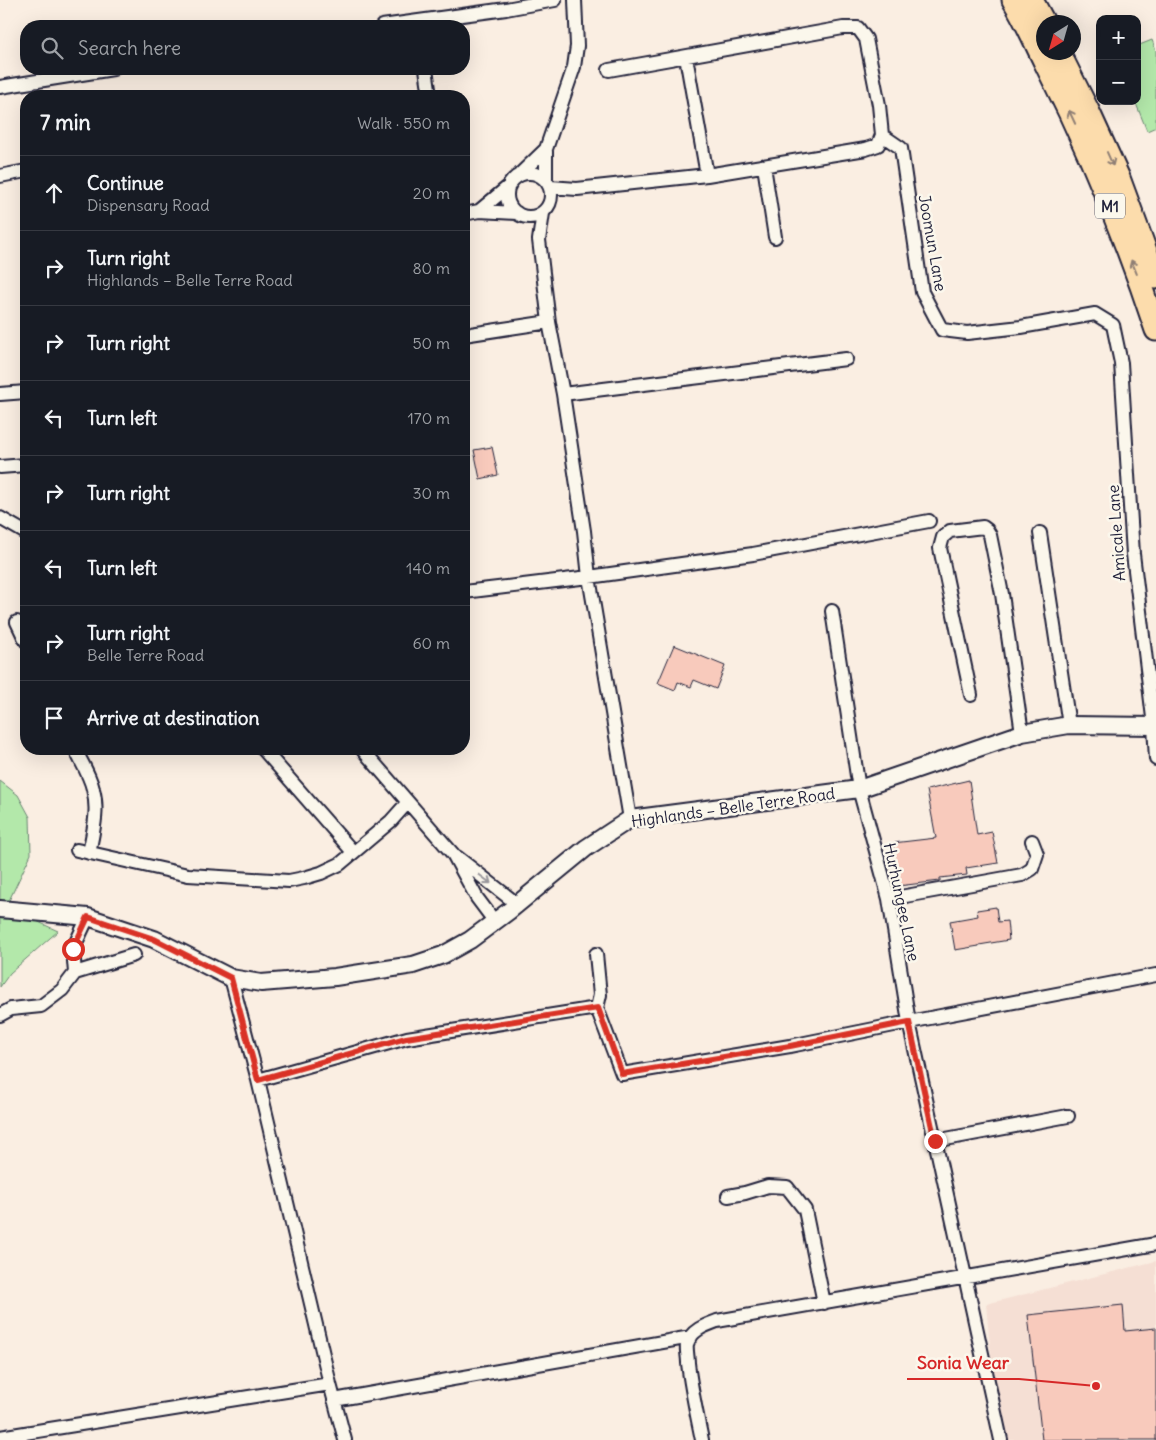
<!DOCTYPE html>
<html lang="en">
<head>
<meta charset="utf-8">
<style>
  :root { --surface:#171b24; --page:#20242c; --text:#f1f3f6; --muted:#9ea1a6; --line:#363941 }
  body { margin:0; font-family:Delius,sans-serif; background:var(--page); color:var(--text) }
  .controls { position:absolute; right:15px; top:15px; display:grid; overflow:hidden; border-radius:10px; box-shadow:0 5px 20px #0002 }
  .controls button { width:45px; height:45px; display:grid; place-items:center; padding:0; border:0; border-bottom:1px solid var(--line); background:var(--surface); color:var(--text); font:25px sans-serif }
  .compass { position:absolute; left:1036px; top:15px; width:45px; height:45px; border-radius:50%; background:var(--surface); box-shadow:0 5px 20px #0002; rotate:217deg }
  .stop { position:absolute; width:15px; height:15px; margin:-11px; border:4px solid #d93025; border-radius:50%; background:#fff }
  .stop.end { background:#d93025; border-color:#fff; box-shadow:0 1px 5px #0008 }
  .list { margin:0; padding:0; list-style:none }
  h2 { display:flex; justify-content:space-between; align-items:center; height:65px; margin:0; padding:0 20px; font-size:21px }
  h2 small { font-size:16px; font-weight:400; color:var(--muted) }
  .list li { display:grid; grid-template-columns:32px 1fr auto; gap:15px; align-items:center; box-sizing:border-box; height:75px; padding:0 20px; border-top:1px solid var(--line) }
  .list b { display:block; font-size:19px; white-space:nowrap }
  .list p { margin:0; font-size:16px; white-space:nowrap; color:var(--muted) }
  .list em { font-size:16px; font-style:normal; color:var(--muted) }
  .icon { flex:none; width:28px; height:28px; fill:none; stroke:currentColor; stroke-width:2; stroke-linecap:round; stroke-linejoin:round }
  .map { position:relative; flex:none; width:1156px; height:1440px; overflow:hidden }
  .search { position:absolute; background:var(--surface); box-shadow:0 5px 20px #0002; left:20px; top:20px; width:450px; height:55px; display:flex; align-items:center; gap:12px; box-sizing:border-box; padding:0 18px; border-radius:20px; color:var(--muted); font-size:19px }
  .panel { position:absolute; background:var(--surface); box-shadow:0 5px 20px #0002; left:20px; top:90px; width:450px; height:665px; border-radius:20px }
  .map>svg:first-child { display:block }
</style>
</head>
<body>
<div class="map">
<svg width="1156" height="1440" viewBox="0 0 1156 1440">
  <rect width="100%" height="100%" fill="#faeee2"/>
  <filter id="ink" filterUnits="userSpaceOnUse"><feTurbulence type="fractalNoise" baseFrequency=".02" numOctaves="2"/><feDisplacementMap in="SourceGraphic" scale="10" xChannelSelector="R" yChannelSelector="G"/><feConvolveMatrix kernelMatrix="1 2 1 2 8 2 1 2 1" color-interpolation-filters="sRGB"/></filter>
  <g filter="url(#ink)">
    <!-- built -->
    <path fill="#f5dfd4" d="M1156,1261V1440H999L986,1304Z"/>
    <!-- green -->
    <path fill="#b3e8aa" stroke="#6a8572" d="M1152,40L1156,51V127L1147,131L1135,101H1137V46Z
      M0,781L18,795L30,817L31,854L6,907L58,931L10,973L0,987Z"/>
    <!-- building -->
    <path fill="#f8cabc" stroke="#22223b" d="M492,447L498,475L480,479L474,450Z
      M674,645L725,666L716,689L694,680L691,687L678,682L675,690L658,683Z
      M969,780L977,835L992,832L998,863L966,868L967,875L940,878V881L898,886L893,843L936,838L927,790Z
      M996,907L998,922L1007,921L1009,940L979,945V946L955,950L950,921L978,916L977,910Z
      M1123,1305L1125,1331L1156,1328V1440H1042L1028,1315Z"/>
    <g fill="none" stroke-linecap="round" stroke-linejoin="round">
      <defs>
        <path id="minor" d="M382,26L506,9L555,0
          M686,57L707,175
          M426,69L429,89L427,96
          M0,87L113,69
          M882,135L901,148L922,292L942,330L967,333L1021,327L1095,314L1113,325L1121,363L1133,554L1154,726L1156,759
          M764,166L775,237
          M507 195a22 22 0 1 1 44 0a22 22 0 1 1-44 0Z
          M520,174L546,149
          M0,176L26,171
          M546,180V149L574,67L577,46L575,0
          M550,187L577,189L707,175L866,149L878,145L882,135L879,105L866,39L858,28H843L609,70
          M479,211L509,186
          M543,213L539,240L549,322L563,394L584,531L589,577L630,819
          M464,214L479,211L517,213
          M464,335L549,322
          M0,394L26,392
          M563,394L846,359
          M0,467L26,465
          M0,518L26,533
          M1040,533L1069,725
          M464,592L589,577L753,554L929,521
          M832,611L859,789L889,899L909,1022L1001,1440
          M17,622L26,641
          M971,695L940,548L943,537L950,531L983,527L987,530L990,535L1002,594L1022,733
          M75,749C81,762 90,775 93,789C99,810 93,832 89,853
          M263,749L353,852
          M362,749L453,854L477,898L495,922
          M77,850L188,875L289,881L304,878L321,873L340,864L391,821L408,802
          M457,857L517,904
          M889,899L1022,875L1032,869L1037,854L1032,841
          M596,954L600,995L597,1008L622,1074L790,1046L909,1022L1156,975
          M75,973L134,955
          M231,978L258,1080L330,1384L345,1440
          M0,1015L11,1009L41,1006L62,990L75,973L73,949L88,917
          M258,1080L407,1038L597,1008
          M935,1141L1068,1116
          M728,1196L745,1193L768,1186L787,1187L805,1210L824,1303
          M334,1400L691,1337
          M0,1437L330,1384
          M702,1440C697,1415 691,1389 688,1363C688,1357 686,1349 687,1344C691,1330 706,1325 717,1321L1156,1244"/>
        <path id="tertiary" d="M0,909L88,917L154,939L231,978L261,983L335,977L413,965L443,955L470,940L509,911L586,848L630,819L859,789L1022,733L1069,725L1156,726"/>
        <path id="trunk" d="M1013,0C1026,21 1035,43 1046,65C1089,150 1126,239 1156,330
          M1032,0L1044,22
          M1059,52L1088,110L1119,178L1156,278"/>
      </defs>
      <!-- minor casing -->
      <use href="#minor" stroke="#22223b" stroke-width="16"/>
      <!-- tertiary casing -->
      <use href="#tertiary" stroke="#22223b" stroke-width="20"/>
      <!-- trunk casing -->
      <use href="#trunk" stroke="#22223b" stroke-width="25"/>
      <!-- minor -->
      <use href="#minor" stroke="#fbf7ec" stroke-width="12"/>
      <!-- tertiary -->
      <use href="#tertiary" stroke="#fbf7ec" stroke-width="16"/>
      <!-- trunk -->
      <use href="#trunk" stroke="#fcdcac" stroke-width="21"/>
    </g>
    <!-- one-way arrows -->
    <defs><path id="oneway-shaft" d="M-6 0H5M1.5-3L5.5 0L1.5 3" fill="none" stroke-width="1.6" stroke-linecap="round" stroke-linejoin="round" transform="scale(1.25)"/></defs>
    <g stroke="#8f7f74">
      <use href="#oneway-shaft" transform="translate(1072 117) rotate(-115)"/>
      <use href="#oneway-shaft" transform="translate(1110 159) rotate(66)"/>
      <use href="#oneway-shaft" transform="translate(1134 267) rotate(-112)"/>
    </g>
    <use stroke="#99979c" href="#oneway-shaft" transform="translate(485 879) rotate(37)"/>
  </g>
  <g fill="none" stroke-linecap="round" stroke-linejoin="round" filter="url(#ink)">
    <!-- route -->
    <path stroke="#d93025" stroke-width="6" d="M73,949L88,917L154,939L231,978L258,1080L406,1038L598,1008L622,1074L790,1046L909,1022L935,1141"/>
  </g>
  <g text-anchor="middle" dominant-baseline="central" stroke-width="5" stroke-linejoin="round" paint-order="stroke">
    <!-- shield labels -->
    <rect fill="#fbf7ec" stroke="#636270" stroke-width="1" x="1095" y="193.5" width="30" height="25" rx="4"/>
    <g font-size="15" font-weight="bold" fill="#22223b">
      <text x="1110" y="206">M1</text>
    </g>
    <!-- street labels -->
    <g font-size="16" fill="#22223b" stroke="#fbf7ec">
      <text transform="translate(933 243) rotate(80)">Joomun Lane</text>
      <text transform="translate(1116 533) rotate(-94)">Amicale Lane</text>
      <text transform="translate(733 807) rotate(-8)">Highlands – Belle Terre Road</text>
      <text transform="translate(902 902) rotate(78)">Hurhungee Lane</text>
    </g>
  </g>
  <!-- callouts -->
  <path fill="none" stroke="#d62828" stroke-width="2" d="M1096 1386L1019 1379H907"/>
  <circle fill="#d62828" stroke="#fbf7ec" stroke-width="2" cx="1096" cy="1386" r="5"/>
  <g font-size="18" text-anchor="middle" font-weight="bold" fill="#d62828" stroke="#fbf7ec" stroke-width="5" stroke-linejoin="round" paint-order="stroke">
    <text x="963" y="1369">Sonia Wear</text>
  </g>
</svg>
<div class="controls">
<button>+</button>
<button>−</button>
</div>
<svg class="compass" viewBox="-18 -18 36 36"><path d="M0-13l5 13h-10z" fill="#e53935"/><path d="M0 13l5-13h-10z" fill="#9ea1a6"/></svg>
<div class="stop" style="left:73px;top:949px"></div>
<div class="stop end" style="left:935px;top:1141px"></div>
<div class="search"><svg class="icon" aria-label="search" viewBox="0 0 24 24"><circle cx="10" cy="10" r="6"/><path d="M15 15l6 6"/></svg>Search here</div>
<section class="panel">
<h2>7 min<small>Walk · 550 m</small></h2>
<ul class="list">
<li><svg class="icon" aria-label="ahead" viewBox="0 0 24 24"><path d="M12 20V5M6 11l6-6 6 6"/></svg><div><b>Continue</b><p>Dispensary Road</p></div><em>20 m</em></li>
<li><svg class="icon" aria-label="right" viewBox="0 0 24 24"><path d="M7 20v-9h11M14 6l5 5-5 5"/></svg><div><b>Turn right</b><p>Highlands – Belle Terre Road</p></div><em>80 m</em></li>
<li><svg class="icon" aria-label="right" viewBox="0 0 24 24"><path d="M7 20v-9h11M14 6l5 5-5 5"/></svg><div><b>Turn right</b></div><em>50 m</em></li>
<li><svg class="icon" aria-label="left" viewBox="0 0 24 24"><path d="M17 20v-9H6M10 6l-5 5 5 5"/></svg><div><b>Turn left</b></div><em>170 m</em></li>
<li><svg class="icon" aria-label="right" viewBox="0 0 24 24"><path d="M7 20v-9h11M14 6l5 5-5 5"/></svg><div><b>Turn right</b></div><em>30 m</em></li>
<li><svg class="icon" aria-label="left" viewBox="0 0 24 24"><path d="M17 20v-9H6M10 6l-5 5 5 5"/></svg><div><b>Turn left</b></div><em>140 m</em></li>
<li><svg class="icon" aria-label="right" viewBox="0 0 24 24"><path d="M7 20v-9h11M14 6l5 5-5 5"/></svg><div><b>Turn right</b><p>Belle Terre Road</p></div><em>60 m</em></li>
<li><svg class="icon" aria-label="arrive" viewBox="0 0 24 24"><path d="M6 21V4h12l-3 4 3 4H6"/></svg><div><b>Arrive at destination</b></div></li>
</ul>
</section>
</div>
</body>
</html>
